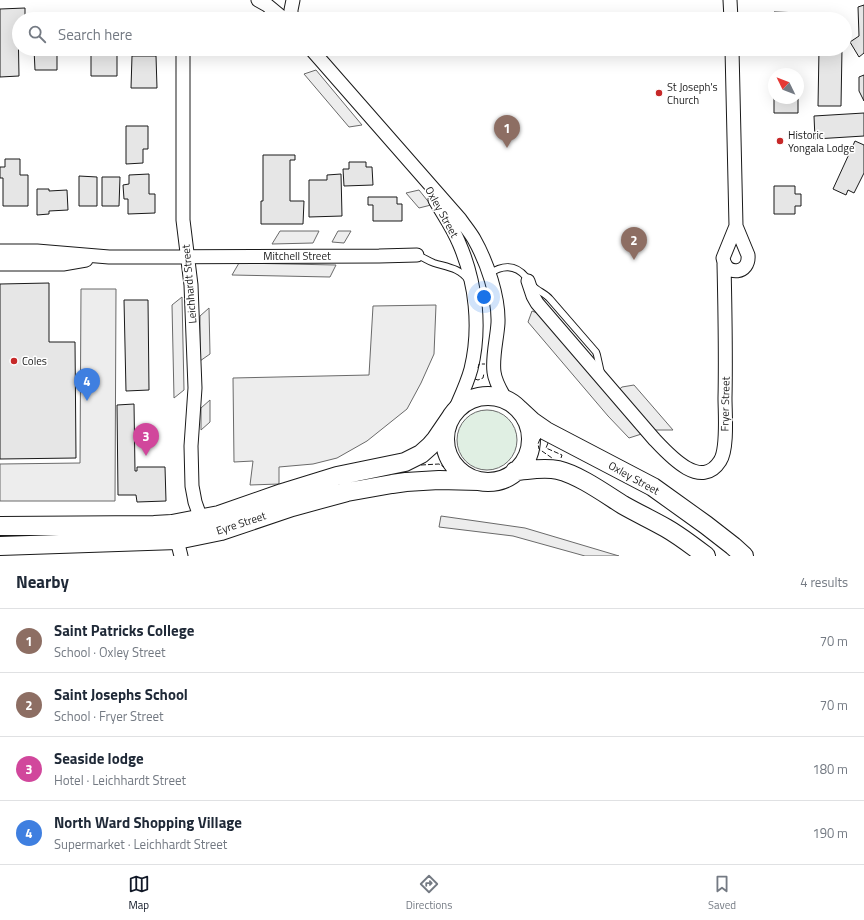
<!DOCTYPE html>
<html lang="en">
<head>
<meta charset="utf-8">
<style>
  :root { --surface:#fff; --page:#f6f6f7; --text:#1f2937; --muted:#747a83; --line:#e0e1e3; --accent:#111827 }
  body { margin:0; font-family:"Titillium Web",sans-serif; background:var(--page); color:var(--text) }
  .compass { position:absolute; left:768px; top:68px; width:36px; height:36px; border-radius:50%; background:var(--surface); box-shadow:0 4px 16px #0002; rotate:313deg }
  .you { position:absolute; left:484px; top:297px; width:14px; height:14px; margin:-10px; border:3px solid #fff; border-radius:50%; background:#1a73e8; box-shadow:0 0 0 6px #1a73e833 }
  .badge { display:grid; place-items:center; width:26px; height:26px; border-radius:50%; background:var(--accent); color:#fff; font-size:13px; font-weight:700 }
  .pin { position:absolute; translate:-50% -33px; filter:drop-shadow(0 1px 2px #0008) }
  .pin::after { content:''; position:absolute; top:21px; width:14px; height:12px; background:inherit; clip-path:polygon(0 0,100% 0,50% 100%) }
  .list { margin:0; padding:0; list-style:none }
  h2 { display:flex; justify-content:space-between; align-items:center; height:52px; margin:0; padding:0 16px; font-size:17px }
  h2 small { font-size:13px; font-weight:400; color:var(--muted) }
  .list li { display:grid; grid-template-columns:26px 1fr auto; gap:12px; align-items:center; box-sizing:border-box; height:64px; padding:0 16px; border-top:1px solid var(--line) }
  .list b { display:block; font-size:15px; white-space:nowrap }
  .list p { margin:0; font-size:13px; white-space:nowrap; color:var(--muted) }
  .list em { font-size:13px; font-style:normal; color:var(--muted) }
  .icon { flex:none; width:22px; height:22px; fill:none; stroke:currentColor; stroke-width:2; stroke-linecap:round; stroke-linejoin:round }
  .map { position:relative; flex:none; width:864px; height:556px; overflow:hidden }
  .search { position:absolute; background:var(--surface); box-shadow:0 4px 16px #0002; left:12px; right:12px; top:12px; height:44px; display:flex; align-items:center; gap:10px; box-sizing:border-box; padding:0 14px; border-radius:22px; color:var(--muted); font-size:15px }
  .sheet { height:308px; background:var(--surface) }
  nav { display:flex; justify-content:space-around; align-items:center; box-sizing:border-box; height:56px; border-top:1px solid var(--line); background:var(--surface); font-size:11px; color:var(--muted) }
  nav a { display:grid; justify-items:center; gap:2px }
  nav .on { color:var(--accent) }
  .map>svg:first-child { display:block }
</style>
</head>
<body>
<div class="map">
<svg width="864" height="556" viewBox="0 0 864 556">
  <rect width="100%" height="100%" fill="#fff"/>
  <!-- green -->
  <path fill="#e0efe3" stroke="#6a6a6a" d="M457 440a30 30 0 1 1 60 0a30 30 0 1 1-60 0Z"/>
  <!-- parking -->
  <path fill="#ededed" stroke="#6a6a6a" d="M316,70L362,125L349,127L304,74Z
    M419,190L431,205L419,208L406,193Z
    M280,231H319L313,243L272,244Z
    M338,231H351L344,243L332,242Z
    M239,263L336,265L330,277L232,275Z
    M81,289H116L115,501H0V464L80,463Z
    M182,297L184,390L174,398L172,305Z
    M436,305L434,354L421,383L407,409L367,441L337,458L313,464L279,467V484L250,485L253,461L234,462L233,378L369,375L373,306Z
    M209,308L210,354L200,361V316Z
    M532,311L537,313L610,397L622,387L634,385L673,430H654L629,438L608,416L528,322Z
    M210,400V422L201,430V408Z
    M441,516L525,528L619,556H585L513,536L439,527Z"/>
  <!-- building -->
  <path fill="#e6e6e6" stroke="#1a1a1a" d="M864,5V53L859,57L850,42L859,36L858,7Z
    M25,8V19H19L18,22L19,76L0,77V9Z
    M774,12L803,13V19H773Z
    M34,49H57V70H35Z
    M91,49H117V76H91Z
    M122,49H155V50H122Z
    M819,49H842L841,106H818Z
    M132,56H156L157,88H131Z
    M864,75V101L859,91V77Z
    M774,98H798V113H774Z
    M864,113V136L815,139L814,116Z
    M126,126H148V149H143V163L126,164Z
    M855,141L864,145V173L854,193L848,190L846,195L833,189Z
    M263,155H295V160H290V201H304L303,224H261V201H263Z
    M5,159H20V175H28V206H3V178H0V167H5Z
    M349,162H366V167H372L373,185L344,186L343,169H349Z
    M149,174V194H155V213L128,214V199H124L123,185L129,184V175Z
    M341,174L342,216L309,217V180H327V175Z
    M79,176L97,177V206H79Z
    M102,177H120L119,206H102Z
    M774,186H795V194H801V206H795V214H774Z
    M37,189H49V191L67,190L68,210L49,211V214L37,215Z
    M368,197H397V204H402V221H373V205H368Z
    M49,283V342H75L76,458L0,459V284Z
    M124,300H148L149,390L126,391Z
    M134,404L135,471H137V467H165L166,501L137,502L136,495H118L117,405Z"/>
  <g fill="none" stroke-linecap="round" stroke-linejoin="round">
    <defs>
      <path id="lane" d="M417,255C423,257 428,261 434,263C447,267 460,268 468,280
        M489,274C502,265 515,264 526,277C528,280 530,283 532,285C537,291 545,293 550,299L596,352L597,355L601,373"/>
      <path id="street" d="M258,0L267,5L284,19
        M730,0L731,19
        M291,19V10L293,0
        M183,49V220L191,285L195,388L191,446L192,486L195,502L201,519
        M311,49L460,219C464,225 470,232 474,239C487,262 499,297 498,323C497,339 492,357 494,372C495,382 501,391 506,400
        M732,49L736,226L748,255C750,274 726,277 723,258L736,226
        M435,200C443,214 453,228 459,243C476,282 481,328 471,369C467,384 460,398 454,412
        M0,251H37L109,257L379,256L417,255
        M0,264H63L86,260
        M528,281L533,296L537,303L654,439C669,455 701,491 720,461C728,449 725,413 725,398C726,353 725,308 724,264
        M177,540L181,556"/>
      <path id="secondary" d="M445 439a43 43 0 1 1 86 0a43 43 0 1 1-86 0Z
        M519,409L533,422L546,431L653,487L706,525L733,546L744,556
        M515,471C530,470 544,467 558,470C579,475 604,493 623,505C637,513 652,520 666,528C680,536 693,546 706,556
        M0,526L154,525L172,524L219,515L282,493L337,476L405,462L421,454L430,446L436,439L451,417
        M0,546L177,540L221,531L292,507L347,492L392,484L406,482L439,480L479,481"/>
    </defs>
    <!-- lane casing -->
    <use href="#lane" stroke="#1a1a1a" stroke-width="8"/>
    <!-- street casing -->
    <use href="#street" stroke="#1a1a1a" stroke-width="15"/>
    <!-- secondary casing -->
    <use href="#secondary" stroke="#1a1a1a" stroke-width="20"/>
    <!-- lane -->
    <use href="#lane" stroke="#fff" stroke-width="6"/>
    <!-- street -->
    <use href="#street" stroke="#fff" stroke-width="13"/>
    <!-- secondary -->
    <use href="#secondary" stroke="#fff" stroke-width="18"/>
    <!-- fence -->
    <path stroke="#1a1a1a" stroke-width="1" stroke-dasharray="5 2" stroke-linecap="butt" d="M478,368L479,364H485
      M475,379L478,380L483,378L484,373
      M540,439L538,444L539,449L552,458
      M548,443L546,448L562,455L561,458
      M421,465L439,464L444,467"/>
  </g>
  <!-- markers -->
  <g fill="#c62828" stroke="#fff" stroke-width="1.5">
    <circle cx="659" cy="93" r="4"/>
    <circle cx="780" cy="141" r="4"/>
    <circle cx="14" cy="361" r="4"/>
  </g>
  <g text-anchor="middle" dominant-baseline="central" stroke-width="3" stroke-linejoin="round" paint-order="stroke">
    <!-- poi labels -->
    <g font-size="11" fill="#1a1a1a" stroke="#fff" text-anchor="start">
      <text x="667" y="87">St Joseph's<tspan x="667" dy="13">Church</tspan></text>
      <text x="788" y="135">Historic<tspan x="788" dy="13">Yongala Lodge</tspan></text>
      <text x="22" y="361">Coles</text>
    </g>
    <!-- street labels -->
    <g font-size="11" fill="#1a1a1a" stroke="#fff">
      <text transform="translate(442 212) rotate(61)">Oxley Street</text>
      <text x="297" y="256">Mitchell Street</text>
      <text transform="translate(189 284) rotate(-95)">Leichhardt Street</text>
      <text transform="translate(725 404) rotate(-89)">Fryer Street</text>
      <text transform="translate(634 478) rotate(29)">Oxley Street</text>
      <text transform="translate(241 523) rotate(-18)">Eyre Street</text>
    </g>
  </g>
</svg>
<svg class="compass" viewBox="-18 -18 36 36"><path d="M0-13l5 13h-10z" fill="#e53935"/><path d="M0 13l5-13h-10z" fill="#747a83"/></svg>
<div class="you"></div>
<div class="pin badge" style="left:507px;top:148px;background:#8d6e63">1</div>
<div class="pin badge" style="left:634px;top:260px;background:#8d6e63">2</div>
<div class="pin badge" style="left:146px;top:456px;background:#d1479c">3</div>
<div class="pin badge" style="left:87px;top:401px;background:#3f7fe0">4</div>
<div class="search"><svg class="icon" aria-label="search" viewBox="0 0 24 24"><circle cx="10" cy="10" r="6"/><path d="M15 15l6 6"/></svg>Search here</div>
</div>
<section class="sheet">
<h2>Nearby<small>4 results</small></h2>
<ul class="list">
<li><span class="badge" style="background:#8d6e63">1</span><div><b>Saint Patricks College</b><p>School · Oxley Street</p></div><em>70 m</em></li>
<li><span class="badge" style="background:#8d6e63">2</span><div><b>Saint Josephs School</b><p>School · Fryer Street</p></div><em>70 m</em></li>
<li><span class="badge" style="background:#d1479c">3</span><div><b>Seaside lodge</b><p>Hotel · Leichhardt Street</p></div><em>180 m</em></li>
<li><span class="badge" style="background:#3f7fe0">4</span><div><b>North Ward Shopping Village</b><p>Supermarket · Leichhardt Street</p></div><em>190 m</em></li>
</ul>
</section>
<nav>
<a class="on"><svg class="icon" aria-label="map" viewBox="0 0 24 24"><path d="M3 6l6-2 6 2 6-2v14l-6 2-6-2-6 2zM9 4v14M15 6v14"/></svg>Map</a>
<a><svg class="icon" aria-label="directions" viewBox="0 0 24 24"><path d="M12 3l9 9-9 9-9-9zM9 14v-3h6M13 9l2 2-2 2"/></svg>Directions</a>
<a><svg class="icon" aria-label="saved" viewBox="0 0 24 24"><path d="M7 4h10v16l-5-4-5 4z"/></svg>Saved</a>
</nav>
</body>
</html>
